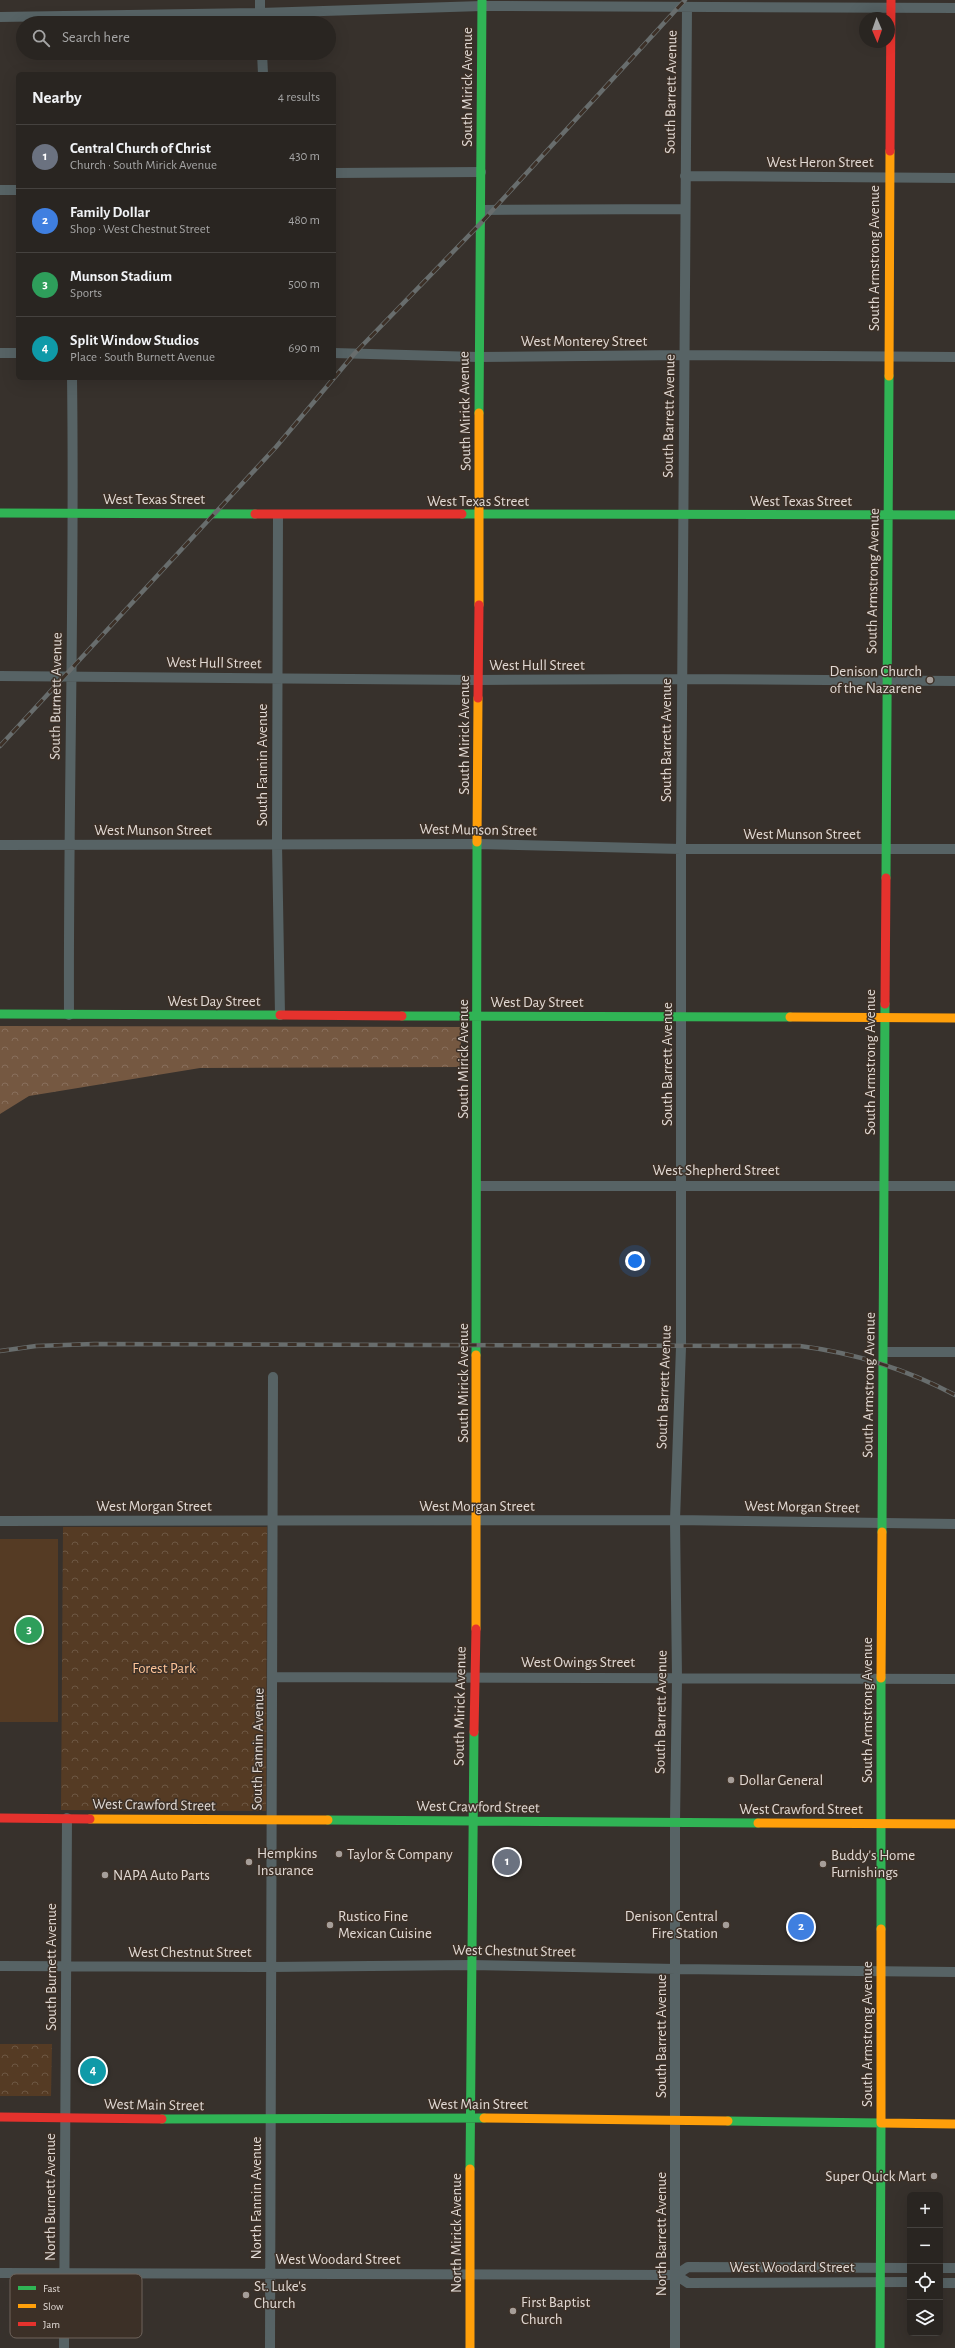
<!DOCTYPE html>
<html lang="en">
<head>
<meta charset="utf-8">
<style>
  :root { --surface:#292521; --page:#35312e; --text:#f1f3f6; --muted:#a5a5a5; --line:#45423f; --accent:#a69e99 }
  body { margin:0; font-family:"Alegreya Sans",sans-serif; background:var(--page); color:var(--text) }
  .controls { position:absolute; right:12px; bottom:12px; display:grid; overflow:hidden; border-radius:6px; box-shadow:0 4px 16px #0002 }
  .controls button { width:36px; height:36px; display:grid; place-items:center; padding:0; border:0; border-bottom:1px solid var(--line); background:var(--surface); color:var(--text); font:20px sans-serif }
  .compass { position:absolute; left:859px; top:12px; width:36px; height:36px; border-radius:50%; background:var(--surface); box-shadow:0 4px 16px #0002; rotate:178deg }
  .you { position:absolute; left:635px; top:1261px; width:14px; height:14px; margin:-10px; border:3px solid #fff; border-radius:50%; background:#1a73e8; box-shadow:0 0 0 6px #1a73e833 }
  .badge { display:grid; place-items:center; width:26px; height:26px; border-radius:50%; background:var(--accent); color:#fff; font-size:13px; font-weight:700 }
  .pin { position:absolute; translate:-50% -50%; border:2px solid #fff; box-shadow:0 1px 4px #0006 }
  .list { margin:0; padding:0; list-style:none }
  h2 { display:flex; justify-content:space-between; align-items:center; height:52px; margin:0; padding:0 16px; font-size:17px }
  h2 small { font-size:13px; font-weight:400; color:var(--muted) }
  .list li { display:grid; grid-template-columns:26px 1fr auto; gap:12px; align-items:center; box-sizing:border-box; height:64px; padding:0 16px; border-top:1px solid var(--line) }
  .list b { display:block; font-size:15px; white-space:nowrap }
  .list p { margin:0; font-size:13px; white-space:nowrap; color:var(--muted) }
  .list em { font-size:13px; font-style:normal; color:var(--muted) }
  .icon { flex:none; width:22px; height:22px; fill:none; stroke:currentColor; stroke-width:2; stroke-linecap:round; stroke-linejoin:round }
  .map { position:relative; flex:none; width:955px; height:2348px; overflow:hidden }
  .search { position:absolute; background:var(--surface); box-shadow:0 4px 16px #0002; left:16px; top:16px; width:320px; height:44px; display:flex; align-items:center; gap:10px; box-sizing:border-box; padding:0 14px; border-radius:22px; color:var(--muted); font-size:15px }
  .panel { position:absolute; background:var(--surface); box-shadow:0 4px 16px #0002; left:16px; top:72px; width:320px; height:308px; border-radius:6px }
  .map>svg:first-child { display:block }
</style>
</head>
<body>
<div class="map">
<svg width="955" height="2348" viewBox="0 0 955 2348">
  <defs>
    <pattern id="forest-crowns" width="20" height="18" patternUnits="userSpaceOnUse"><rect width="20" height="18" fill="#755841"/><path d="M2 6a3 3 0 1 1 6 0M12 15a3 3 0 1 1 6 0" fill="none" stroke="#886f5c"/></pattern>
    <pattern id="park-crowns" width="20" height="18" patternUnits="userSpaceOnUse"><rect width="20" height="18" fill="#553b24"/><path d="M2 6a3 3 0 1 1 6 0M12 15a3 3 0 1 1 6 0" fill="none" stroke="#6d5743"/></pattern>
  </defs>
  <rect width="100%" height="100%" fill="#37312c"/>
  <!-- forest -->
  <path fill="url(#forest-crowns)" d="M0,1026L460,1027L462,1067L200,1068L29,1096L0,1114Z"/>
  <!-- park -->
  <path fill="url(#park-crowns)" d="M63,1527H267L266,1811L61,1810Z
    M0,2044H52L51,2096H0Z"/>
  <!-- garden -->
  <path fill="#553b24" d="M0,1539H58V1722H0Z"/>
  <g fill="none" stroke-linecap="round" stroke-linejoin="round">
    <!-- street -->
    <path stroke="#576365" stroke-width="10" d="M260,0V23
      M0,17L260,13L482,6L955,8
      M262,53L263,74
      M334,173L481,172
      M685,176L955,178
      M0,190H18
      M481,210L685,209
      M0,353H18
      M334,353L478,357L685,355L955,357
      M278,515L277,844L280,1015
      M0,676L478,680L682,679L955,681
      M0,845L477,844L681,849H955
      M69,1015C68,802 75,590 72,378
      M478,1186H955
      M884,1352H955
      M0,1521L675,1520L955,1524
      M273,1677L955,1679
      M0,1966L271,1967L471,1965L676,1969L955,1972
      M940,2268H955
      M0,2273L676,2275L688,2267L910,2268
      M676,2275L688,2283L910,2282
      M940,2283H955
      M64,2348L67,1818
      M270,2348L273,1377
      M675,2348V1823L677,1677L675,1520L681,1347V849L687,7"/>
    <!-- fast -->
    <path stroke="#30b455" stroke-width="9" d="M479,413L482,0
      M0,513L255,514
      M462,514L955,515
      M886,878L889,376
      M0,1014L280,1015
      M402,1016L790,1017
      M476,1355L477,842
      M882,1532L885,1004
      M881,1678V1929
      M328,1820L758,1823
      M162,2119L484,2118
      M728,2121L881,2123L880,2348
      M470,2169L474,1732"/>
    <!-- slow -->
    <path stroke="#ff9f0a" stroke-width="9" d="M889,376L890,151
      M479,413V605
      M477,842L478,698
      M790,1017L955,1018
      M476,1629V1355
      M881,1678L882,1532
      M90,1819L328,1820
      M758,1823L955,1824
      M881,1929V2123L955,2124
      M484,2118L728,2121
      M470,2348V2169"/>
    <!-- jam -->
    <path stroke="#e5322d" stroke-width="9" d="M890,151L891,0
      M255,514H462
      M478,698L479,605
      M885,1004L886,878
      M280,1015L402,1016
      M474,1732L476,1629
      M0,1818L90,1819
      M0,2117L162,2119"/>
    <defs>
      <path id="rail" d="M334,378L355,353L480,224L685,0
        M0,746L276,447L334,378
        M0,1351L36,1346L94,1344L800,1346C855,1353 906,1369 955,1395"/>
    </defs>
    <!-- rail casing -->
    <use href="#rail" stroke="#686d6d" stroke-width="4.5"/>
    <!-- rail -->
    <use href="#rail" stroke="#3c3027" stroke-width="3" stroke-dasharray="9" stroke-linecap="butt"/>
  </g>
  <!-- markers -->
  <g fill="#a69e99" stroke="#3c3027" stroke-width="1.5">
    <circle cx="930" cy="680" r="4"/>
    <circle cx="731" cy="1780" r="4"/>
    <circle cx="339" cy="1854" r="4"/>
    <circle cx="249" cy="1862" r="4"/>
    <circle cx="823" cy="1864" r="4"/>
    <circle cx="105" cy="1875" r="4"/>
    <circle cx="330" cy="1925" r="4"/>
    <circle cx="726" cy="1925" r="4"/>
    <circle cx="934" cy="2176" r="4"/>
    <circle cx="246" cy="2295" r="4"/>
    <circle cx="513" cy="2311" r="4"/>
  </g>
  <g text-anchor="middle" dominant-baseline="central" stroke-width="3" stroke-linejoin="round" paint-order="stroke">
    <!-- street labels -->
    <g font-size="15" fill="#e1d9d4" stroke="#3c3027">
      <text transform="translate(467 87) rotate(-90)">South Mirick Avenue</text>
      <text transform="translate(671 92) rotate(-89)">South Barrett Avenue</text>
      <text x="820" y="162">West Heron Street</text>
      <text transform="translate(874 258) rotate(-90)">South Armstrong Avenue</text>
      <text x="584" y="341">West Monterey Street</text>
      <text transform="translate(465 411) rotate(-91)">South Mirick Avenue</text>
      <text transform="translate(669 416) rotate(-89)">South Barrett Avenue</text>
      <text x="154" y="499">West Texas Street</text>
      <text x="478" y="501">West Texas Street</text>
      <text x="801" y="501">West Texas Street</text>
      <text transform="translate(873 581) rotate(-89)">South Armstrong Avenue</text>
      <text transform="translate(214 663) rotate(1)">West Hull Street</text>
      <text x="537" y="665">West Hull Street</text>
      <text transform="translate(56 696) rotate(-89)">South Burnett Avenue</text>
      <text transform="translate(464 735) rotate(-90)">South Mirick Avenue</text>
      <text transform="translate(666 740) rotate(-90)">South Barrett Avenue</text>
      <text transform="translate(262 765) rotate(-90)">South Fannin Avenue</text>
      <text x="153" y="830">West Munson Street</text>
      <text transform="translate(478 830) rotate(1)">West Munson Street</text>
      <text x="802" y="834">West Munson Street</text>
      <text x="214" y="1001">West Day Street</text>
      <text x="537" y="1002">West Day Street</text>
      <text transform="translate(463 1059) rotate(-90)">South Mirick Avenue</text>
      <text transform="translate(870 1062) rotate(-90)">South Armstrong Avenue</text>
      <text transform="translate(667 1064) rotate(-90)">South Barrett Avenue</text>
      <text x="716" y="1170">West Shepherd Street</text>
      <text transform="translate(463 1383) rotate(-90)">South Mirick Avenue</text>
      <text transform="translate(869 1385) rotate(-89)">South Armstrong Avenue</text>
      <text transform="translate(664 1387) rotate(-88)">South Barrett Avenue</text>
      <text x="154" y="1506">West Morgan Street</text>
      <text x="477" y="1506">West Morgan Street</text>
      <text transform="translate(802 1507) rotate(1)">West Morgan Street</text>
      <text x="578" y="1662">West Owings Street</text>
      <text transform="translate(460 1706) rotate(-89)">South Mirick Avenue</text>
      <text transform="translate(867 1710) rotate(-90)">South Armstrong Avenue</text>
      <text transform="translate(661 1712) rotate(-89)">South Barrett Avenue</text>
      <text transform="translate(258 1749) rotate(-89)">South Fannin Avenue</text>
      <text transform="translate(154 1805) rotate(1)">West Crawford Street</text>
      <text transform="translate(478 1807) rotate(1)">West Crawford Street</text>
      <text x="801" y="1809">West Crawford Street</text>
      <text transform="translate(514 1951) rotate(1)">West Chestnut Street</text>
      <text x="190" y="1952">West Chestnut Street</text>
      <text transform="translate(51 1967) rotate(-90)">South Burnett Avenue</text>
      <text transform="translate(867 2034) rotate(-90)">South Armstrong Avenue</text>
      <text transform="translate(661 2036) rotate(-90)">South Barrett Avenue</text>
      <text x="478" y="2104">West Main Street</text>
      <text transform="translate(154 2105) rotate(1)">West Main Street</text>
      <text transform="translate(50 2197) rotate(-90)">North Burnett Avenue</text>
      <text transform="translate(256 2198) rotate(-90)">North Fannin Avenue</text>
      <text transform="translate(456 2233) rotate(-90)">North Mirick Avenue</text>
      <text transform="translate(661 2234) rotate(-90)">North Barrett Avenue</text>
      <text x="338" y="2259">West Woodard Street</text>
      <text x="792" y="2267">West Woodard Street</text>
    </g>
    <!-- poi labels -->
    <g font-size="15" fill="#e1d9d4" stroke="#3c3027" text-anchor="start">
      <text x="922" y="671" text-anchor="end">Denison Church<tspan x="922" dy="17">of the Nazarene</tspan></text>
      <text x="739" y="1780">Dollar General</text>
      <text x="257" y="1853">Hempkins<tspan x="257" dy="17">Insurance</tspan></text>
      <text x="347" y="1854">Taylor &amp; Company</text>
      <text x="831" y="1855">Buddy's Home<tspan x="831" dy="17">Furnishings</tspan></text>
      <text x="113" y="1875">NAPA Auto Parts</text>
      <text x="338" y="1916">Rustico Fine<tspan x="338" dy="17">Mexican Cuisine</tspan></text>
      <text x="718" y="1916" text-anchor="end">Denison Central<tspan x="718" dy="17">Fire Station</tspan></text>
      <text x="926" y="2176" text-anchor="end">Super Quick Mart</text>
      <text x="254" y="2286">St. Luke's<tspan x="254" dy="17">Church</tspan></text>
      <text x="521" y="2302">First Baptist<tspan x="521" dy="17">Church</tspan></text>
    </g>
    <!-- park labels -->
    <g font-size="15" fill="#fec498" stroke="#3c3027">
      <text x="164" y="1668">Forest Park</text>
    </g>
  </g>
  <!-- legend -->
  <rect x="10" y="2274" width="132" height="64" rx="6" fill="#3c3027" stroke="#6e635b" stroke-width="1"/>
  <rect x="18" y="2286" width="18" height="4" fill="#30b455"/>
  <rect x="18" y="2304" width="18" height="4" fill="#ff9f0a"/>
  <rect x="18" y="2322" width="18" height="4" fill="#e5322d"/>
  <g font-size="11" fill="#e1d9d4">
    <text x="43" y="2292">Fast</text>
    <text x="43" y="2310">Slow</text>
    <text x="43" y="2328">Jam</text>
  </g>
</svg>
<div class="controls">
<button>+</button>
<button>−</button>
<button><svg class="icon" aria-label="locate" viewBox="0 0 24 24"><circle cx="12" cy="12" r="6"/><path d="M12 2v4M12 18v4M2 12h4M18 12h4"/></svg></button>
<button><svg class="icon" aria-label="layers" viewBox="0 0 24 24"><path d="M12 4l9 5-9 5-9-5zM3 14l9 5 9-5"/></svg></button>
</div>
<svg class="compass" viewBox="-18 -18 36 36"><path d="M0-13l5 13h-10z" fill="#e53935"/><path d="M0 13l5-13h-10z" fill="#a5a5a5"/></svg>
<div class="you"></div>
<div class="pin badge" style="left:507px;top:1862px;background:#6b7280">1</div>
<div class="pin badge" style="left:801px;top:1927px;background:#3f7fe0">2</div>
<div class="pin badge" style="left:29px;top:1630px;background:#2e9e5b">3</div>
<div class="pin badge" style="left:93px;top:2071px;background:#0f9aa8">4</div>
<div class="search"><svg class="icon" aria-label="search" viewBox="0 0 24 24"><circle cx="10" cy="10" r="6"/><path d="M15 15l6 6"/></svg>Search here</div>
<section class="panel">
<h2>Nearby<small>4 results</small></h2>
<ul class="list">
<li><span class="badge" style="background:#6b7280">1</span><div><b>Central Church of Christ</b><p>Church · South Mirick Avenue</p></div><em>430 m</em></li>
<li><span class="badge" style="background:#3f7fe0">2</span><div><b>Family Dollar</b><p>Shop · West Chestnut Street</p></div><em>480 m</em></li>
<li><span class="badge" style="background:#2e9e5b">3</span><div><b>Munson Stadium</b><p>Sports</p></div><em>500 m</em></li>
<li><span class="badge" style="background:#0f9aa8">4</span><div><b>Split Window Studios</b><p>Place · South Burnett Avenue</p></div><em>690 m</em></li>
</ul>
</section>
</div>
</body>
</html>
